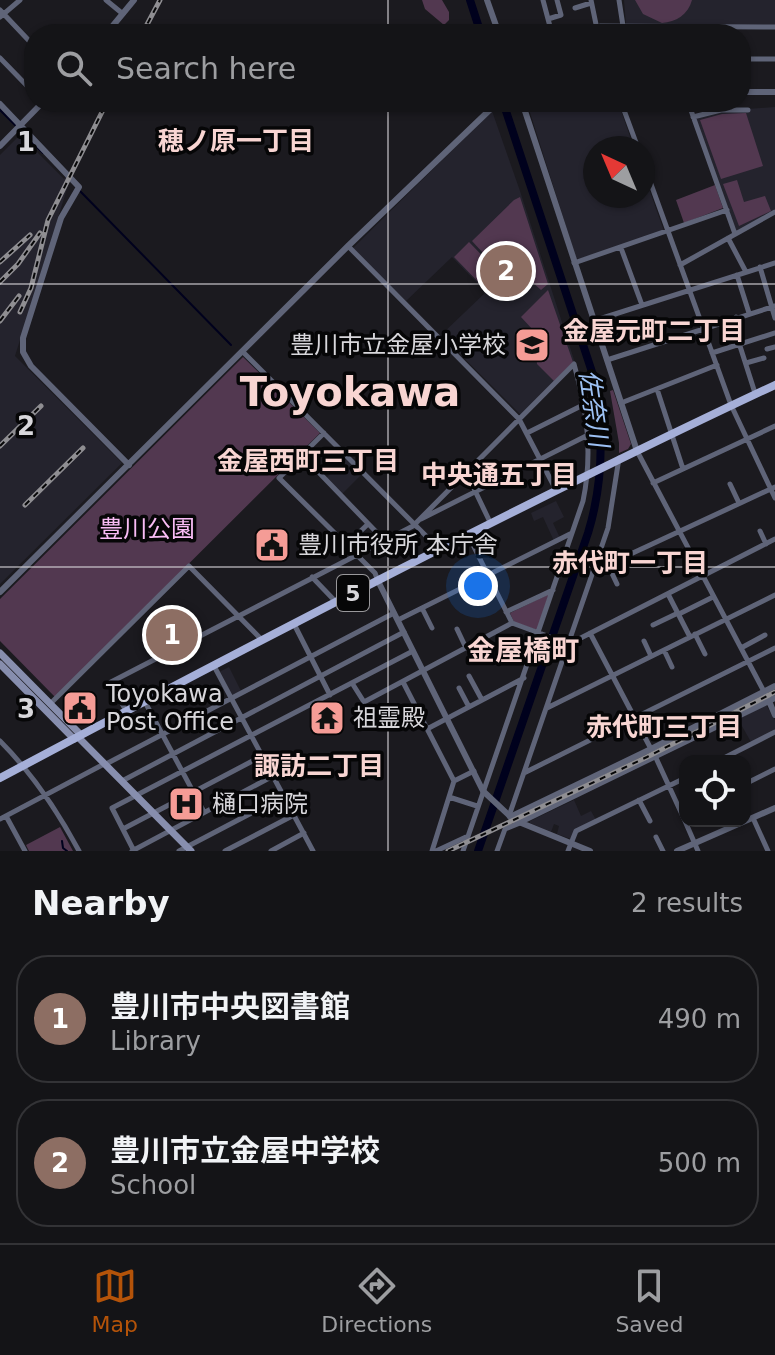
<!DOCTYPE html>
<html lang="en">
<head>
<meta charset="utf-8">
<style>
  :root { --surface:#141417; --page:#212124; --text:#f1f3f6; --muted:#9d9ea1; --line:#333336; --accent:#b45309 }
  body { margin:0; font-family:"DejaVu Sans","Noto Sans JP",sans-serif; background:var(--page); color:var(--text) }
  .controls { position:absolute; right:24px; bottom:24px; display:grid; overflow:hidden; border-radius:16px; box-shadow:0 2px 6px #0004 }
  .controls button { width:72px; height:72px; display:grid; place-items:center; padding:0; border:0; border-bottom:2px solid var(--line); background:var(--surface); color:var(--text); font:40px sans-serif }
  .compass { position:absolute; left:583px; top:136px; width:72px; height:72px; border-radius:50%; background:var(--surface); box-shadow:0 2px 6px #0004; rotate:316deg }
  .you { position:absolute; left:478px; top:586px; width:28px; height:28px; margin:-20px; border:6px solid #fff; border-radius:50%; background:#1a73e8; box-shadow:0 0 0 12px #1a73e833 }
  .badge { display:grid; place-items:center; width:52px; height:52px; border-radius:50%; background:var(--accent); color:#fff; font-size:26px; font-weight:700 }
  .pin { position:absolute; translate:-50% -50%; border:4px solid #fff; box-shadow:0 2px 8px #0006 }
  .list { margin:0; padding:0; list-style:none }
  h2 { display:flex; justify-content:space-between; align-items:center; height:104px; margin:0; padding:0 32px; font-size:34px }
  h2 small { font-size:26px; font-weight:400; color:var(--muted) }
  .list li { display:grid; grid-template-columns:52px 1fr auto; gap:24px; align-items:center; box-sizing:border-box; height:128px; margin:0 16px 16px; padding:0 16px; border:2px solid var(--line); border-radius:32px }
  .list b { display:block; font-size:30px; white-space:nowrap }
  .list p { margin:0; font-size:26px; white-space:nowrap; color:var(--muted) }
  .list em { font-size:26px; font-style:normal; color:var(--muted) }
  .icon { flex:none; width:44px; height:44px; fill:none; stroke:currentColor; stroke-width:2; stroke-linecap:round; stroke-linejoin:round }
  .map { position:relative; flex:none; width:775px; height:851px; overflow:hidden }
  .search { position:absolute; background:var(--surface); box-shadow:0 2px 6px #0004; left:24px; right:24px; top:24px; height:88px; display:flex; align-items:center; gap:20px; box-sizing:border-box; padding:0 28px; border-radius:32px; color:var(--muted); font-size:30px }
  .sheet { height:392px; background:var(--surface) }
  nav { display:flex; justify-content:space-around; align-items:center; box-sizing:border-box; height:112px; border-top:2px solid var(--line); background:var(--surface); font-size:22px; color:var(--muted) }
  nav a { display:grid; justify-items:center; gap:4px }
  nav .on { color:var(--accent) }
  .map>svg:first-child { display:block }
</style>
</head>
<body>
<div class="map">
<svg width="775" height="851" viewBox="0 0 775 851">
  <rect width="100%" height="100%" fill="#1b1a1f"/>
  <!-- built -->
  <path fill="#24232d" d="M624,0H775V25H626Z
    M618,102L634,148H595V196H643V172L664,231L579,259L576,258L527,103Z
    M775,107V211L736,231L695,117L721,111Z
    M492,111L520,191L575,363L522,416L441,335L486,292L452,257L406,301L353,248Z
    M18,137H22L64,179L66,176L70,179L15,356L122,463L0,584V155Z
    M346,459L361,475L342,494L326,478Z
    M556,501L564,517L553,523L560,538L554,541L543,517L534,521L531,513Z
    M229,667L241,691L232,696L219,672Z
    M766,705L775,720V731L751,742L738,719Z
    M574,800L581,816L591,811L596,820L576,830L571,839L557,834L559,826L554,824L551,832L530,823V821Z"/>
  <!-- green -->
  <path fill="#523850" d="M422,0H442L449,12V20L444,25L425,9Z
    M635,0H692C688,15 676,22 662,23L643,14Z
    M746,113L763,166L721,179L700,120L722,114Z
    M737,180L744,202L765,196L771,211L739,226L723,184Z
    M715,185L723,208L684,223L676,200Z
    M520,197L548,284L541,290L532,282L515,298L502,284L506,278L472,241L514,200Z
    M469,242L502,276L487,291L454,257Z
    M548,290L573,362L554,381L537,364L536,354L528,344L529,335L533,330L521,317Z
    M243,357L320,433L55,697L0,641V599Z
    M613,390L631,444L628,449L619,453V443L610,391Z
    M549,594L537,630L514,622L510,613Z
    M60,827L73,851H29L26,845Z"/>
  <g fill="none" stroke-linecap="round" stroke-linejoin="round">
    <!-- stream -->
    <path stroke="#00011d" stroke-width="2" d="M0,110L43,153
      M78,189L231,345
      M62,841L63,848L67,851"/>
    <!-- river -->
    <path stroke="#00011d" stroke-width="8" d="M470,0L481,34
      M478,851L588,533C604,481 604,431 594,378L503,102"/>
    <!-- minor -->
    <path stroke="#5f6478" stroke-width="5" d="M106,0L123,14
      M543,0L552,34
      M591,0L598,34
      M619,0L623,26
      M575,8L591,3
      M0,10L34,46
      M0,17L20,0
      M548,19L561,15L557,0
      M577,34L600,26L775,27
      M0,58L34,93
      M741,59H775
      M621,102L638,148
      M688,102L735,234
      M693,117L721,110H748
      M643,162L731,405L775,498
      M728,238L746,272
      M348,246L519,419L556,490
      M621,248L642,305
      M574,263L727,210
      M680,265L775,212
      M760,267L775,318
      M737,275L749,313
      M736,317L739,343L755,393
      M593,321L775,263
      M767,349L775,347
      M243,352L439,549
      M712,353L775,333
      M607,360L775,306
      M746,363L764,358
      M657,389L683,469
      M621,403L717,365
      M324,433L279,478L375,573L378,581
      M527,433L585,404
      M637,451L769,701
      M302,455L384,540
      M466,472L490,522
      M653,483L775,426
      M730,484L739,503
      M421,519L588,435
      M760,531L766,544
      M468,535L512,623L569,644L775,539
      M346,545L368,524
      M608,565L617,584
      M594,571L775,487
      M312,577L336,602
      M668,594L690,637
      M422,608L432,628
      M506,612L553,590
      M679,614L713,597
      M398,620L572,533
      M294,624L330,695
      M653,625L678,613
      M457,629L466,648
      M590,633L651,749
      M695,634L705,654
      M644,641L651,656
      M472,645L480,660
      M741,648L765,635
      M664,650L672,667
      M214,666L313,851
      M469,676L482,700
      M403,682L454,781L432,851
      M352,683L364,702L512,623
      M459,688L469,707
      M145,702L204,812
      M50,704L189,566L262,640
      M547,708L775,595
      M126,711L111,682L413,526L574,364C587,410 593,453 583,501L463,851
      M427,729L524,678
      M0,741C33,774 57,810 79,851
      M656,758L685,821
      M718,761L775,732
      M106,764L394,613
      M524,773L775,648
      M122,781L404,632
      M454,781L474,771
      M745,784L775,769
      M449,797L477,806
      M639,800L650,821
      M6,816L25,851
      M509,816L608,528L619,458
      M753,818L768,851
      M0,819L104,764
      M685,821L698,851
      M123,829L262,756
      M656,837L663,851
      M133,849L112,808L413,651
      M132,851L273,776
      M179,851L284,796
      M225,851L294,815
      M271,851L304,833
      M436,851L466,837
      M497,851L505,829L520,823
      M568,851L576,831L685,778"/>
    <!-- tertiary -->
    <path stroke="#5f6478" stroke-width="6" d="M487,0L499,34
      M106,34L134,0
      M741,92H775
      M522,102L637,451
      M0,104L79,187L61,218L23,338V352L31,366L129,465
      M0,146L43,102
      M378,581L483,791L514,820L590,851
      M0,592L348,246L498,102
      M769,701L775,715
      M510,817L651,749L775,686
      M520,822L775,698
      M677,851L775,808"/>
    <!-- secondary -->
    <path stroke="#878eae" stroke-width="7" d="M0,653L81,735
      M0,664L74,739
      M78,737L191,851"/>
    <!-- primary -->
    <path stroke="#a5afd8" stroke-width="8" d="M0,778C256,642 513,508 775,385"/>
    <defs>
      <path id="rail" d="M142,34L160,0
        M0,262L30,235
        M0,282L18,264L40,233
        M20,312L31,288L48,220L107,102
        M0,321L19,296
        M0,446L41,406
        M25,505L83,448
        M448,851L647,757L775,692"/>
    </defs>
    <!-- rail casing -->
    <use href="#rail" stroke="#8f8e92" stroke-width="5"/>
    <!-- rail -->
    <use href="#rail" stroke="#060607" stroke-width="2" stroke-dasharray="6" stroke-linecap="butt"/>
  </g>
  <!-- grid -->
  <path fill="none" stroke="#d8d7db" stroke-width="2" stroke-opacity="0.55" d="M388,0V34M388,102V851M0,284H775M0,567H775"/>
  <!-- icons -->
  <defs>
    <symbol id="school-square" viewBox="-11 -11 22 22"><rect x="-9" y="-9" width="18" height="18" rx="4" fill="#f59c96" stroke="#060607"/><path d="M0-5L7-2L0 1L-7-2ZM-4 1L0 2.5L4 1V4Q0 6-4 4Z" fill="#111"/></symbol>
    <symbol id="civic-square" viewBox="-11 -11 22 22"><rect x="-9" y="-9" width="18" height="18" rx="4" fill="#f59c96" stroke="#060607"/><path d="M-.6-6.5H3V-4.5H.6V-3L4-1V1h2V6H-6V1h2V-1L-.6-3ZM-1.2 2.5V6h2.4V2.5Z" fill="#111"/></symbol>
    <symbol id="temple-square" viewBox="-11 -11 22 22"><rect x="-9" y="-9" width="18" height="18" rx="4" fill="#f59c96" stroke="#060607"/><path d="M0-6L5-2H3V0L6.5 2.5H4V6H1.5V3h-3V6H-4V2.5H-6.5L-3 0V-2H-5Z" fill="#111"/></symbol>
    <symbol id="hospital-square" viewBox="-11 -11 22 22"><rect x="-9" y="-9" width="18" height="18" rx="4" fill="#f59c96" stroke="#060607"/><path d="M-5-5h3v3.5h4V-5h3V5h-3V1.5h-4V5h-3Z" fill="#111"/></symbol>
  </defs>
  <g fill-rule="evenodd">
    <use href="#school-square" x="512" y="325" width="40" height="40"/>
    <use href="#civic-square" x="252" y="525" width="40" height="40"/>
    <use href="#civic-square" x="60" y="688" width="40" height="40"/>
    <use href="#temple-square" x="307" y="698" width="40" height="40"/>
    <use href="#hospital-square" x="166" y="784" width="40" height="40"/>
  </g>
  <g text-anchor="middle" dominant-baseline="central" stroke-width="7" stroke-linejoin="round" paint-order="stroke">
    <!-- shield labels -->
    <rect fill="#060607" stroke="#99989b" stroke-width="2" x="337" y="575" width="32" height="36" rx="6"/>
    <g font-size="22" font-weight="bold" fill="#d8d7db">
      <text x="353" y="593">5</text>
    </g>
    <!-- poi labels -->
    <g font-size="24" fill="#d8d7db" stroke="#060607" text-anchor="start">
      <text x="506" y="345" text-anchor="end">豊川市立金屋小学校</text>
      <text x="298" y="545">豊川市役所 本庁舎</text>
      <text x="106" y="694">Toyokawa<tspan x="106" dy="28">Post Office</tspan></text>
      <text x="353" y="718">祖霊殿</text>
      <text x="212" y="804">樋口病院</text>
    </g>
    <!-- park labels -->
    <g font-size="24" fill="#f9bcf5" stroke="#060607">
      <text x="147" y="529">豊川公園</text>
    </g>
    <!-- neighbourhood labels -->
    <g font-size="26" font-weight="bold" fill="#f8d5d2" stroke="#060607">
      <text x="236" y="141">穂ノ原一丁目</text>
      <text x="654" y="331">金屋元町二丁目</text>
      <text x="308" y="461">金屋西町三丁目</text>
      <text x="499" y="475">中央通五丁目</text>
      <text x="630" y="563">赤代町一丁目</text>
      <text x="664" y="727">赤代町三丁目</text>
      <text x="319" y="766">諏訪二丁目</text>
    </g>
    <!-- water labels -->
    <g font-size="26" font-style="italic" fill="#9dc1f3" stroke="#060607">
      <text transform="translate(594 408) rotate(82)">佐奈川</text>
    </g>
    <!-- quarter labels -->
    <g font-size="28" font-weight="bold" fill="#f8d5d2" stroke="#060607">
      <text x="523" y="650">金屋橋町</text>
    </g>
    <!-- town labels -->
    <g font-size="40" font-weight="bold" fill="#f8d5d2" stroke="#060607">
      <text x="350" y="392">Toyokawa</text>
    </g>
  </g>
  <g font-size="26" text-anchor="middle" font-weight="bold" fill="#d8d7db" stroke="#060607" stroke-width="7" stroke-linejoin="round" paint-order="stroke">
    <text x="26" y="151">1</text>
    <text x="26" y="435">2</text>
    <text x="26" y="718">3</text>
  </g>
</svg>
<div class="controls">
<button><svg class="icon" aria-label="locate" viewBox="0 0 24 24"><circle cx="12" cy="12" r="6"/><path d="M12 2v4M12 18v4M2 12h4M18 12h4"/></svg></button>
</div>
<svg class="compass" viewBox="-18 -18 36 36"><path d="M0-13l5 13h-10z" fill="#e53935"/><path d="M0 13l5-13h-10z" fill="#9d9ea1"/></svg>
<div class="you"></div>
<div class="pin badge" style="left:172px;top:635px;background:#8d6e63">1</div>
<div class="pin badge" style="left:506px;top:271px;background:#8d6e63">2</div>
<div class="search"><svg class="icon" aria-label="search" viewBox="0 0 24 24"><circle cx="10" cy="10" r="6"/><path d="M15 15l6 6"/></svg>Search here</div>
</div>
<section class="sheet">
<h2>Nearby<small>2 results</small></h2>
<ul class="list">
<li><span class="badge" style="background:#8d6e63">1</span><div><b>豊川市中央図書館</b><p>Library</p></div><em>490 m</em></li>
<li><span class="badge" style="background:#8d6e63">2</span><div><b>豊川市立金屋中学校</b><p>School</p></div><em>500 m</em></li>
</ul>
</section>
<nav>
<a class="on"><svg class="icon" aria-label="map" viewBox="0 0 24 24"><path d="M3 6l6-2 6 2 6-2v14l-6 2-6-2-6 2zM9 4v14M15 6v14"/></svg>Map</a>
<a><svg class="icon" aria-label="directions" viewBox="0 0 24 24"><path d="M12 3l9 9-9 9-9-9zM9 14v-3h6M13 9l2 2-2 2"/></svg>Directions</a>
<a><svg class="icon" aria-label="saved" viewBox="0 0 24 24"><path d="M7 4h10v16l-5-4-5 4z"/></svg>Saved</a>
</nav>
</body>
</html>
